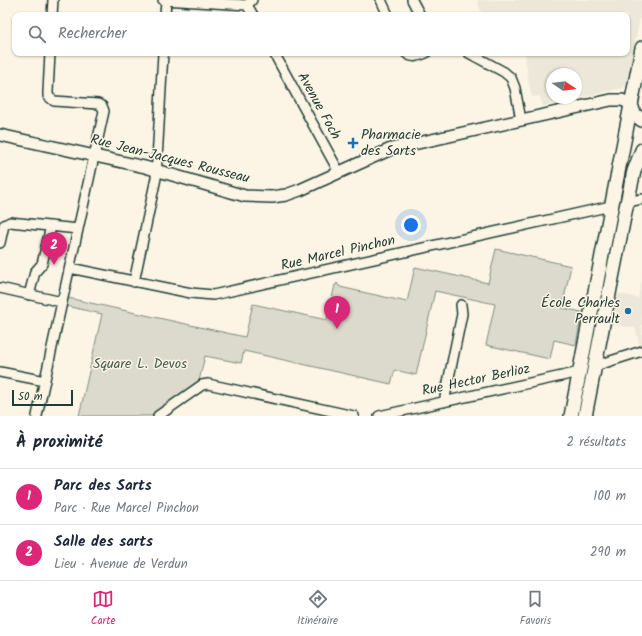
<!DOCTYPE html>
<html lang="fr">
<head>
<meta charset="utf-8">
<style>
  :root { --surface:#fff; --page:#f6f6f7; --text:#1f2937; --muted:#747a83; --line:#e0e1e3; --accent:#db2777 }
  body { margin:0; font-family:Kalam,sans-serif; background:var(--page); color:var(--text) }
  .compass { position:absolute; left:546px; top:68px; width:36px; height:36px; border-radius:50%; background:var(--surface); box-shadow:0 1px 3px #0004; rotate:103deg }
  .scale { position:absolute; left:12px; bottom:10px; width:61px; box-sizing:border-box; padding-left:4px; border:2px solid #1f3d34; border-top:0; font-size:11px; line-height:14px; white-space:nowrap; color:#1f3d34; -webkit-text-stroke:3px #fcf5e5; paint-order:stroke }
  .you { position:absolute; left:411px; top:225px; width:14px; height:14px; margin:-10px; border:3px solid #fff; border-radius:50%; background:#1a73e8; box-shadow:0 0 0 6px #1a73e833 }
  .badge { display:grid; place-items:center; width:26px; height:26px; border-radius:50%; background:var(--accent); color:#fff; font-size:13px; font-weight:700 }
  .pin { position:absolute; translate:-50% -33px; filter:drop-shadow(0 1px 2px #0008) }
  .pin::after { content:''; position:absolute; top:21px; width:14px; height:12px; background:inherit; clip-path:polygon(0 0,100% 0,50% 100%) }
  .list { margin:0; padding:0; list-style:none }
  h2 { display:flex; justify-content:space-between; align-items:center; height:52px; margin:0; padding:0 16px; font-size:17px }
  h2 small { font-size:13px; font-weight:400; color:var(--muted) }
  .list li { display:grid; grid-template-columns:26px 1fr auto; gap:12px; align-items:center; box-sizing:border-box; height:56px; padding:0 16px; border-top:1px solid var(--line) }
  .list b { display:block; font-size:15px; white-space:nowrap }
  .list p { margin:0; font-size:13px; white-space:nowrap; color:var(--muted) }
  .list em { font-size:13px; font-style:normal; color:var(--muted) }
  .icon { flex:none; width:22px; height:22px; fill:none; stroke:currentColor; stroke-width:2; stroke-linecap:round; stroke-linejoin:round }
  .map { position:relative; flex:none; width:642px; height:416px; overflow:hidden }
  .search { position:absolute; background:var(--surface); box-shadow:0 1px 3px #0004; left:12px; right:12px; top:12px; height:44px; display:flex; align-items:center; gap:10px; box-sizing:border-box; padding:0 14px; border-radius:8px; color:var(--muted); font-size:15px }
  .sheet { height:164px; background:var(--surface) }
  nav { display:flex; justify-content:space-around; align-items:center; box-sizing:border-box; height:56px; border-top:1px solid var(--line); background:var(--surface); font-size:11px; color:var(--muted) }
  nav a { display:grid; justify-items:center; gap:2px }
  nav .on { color:var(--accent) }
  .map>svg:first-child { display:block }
</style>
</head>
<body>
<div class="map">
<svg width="642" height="416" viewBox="0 0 642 416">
  <rect width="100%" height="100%" fill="#fcf5e5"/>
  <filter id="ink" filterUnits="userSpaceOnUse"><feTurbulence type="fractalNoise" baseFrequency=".025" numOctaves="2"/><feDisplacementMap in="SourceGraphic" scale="8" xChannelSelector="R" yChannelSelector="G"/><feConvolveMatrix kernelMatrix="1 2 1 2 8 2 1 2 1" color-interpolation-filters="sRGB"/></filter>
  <g filter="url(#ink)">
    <!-- built -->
    <path fill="#ece7d8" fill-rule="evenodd" d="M477,0H642V8L627,83L623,88L543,106L540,96L532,97L528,79L525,53H627V15H482ZM552,74H576V98H552Z
      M642,279V344L640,345L635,328L611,324L617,293L638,298Z"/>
    <!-- green -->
    <path fill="#dcdacc" stroke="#7e8c80" d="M496,249L571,266L562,308L582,312L576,345L554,340L550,359L486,345L495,304L435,291L416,375L395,370L391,384L244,351L241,363L205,356L199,381L151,416H79L102,314L66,306L68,298L245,337L253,304L327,320L335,285H336L337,283L340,287L407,302L415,267L488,283Z"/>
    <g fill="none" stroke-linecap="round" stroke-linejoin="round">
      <defs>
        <path id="minor" d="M163,0L247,5L252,0
          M381,0L388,15
          M412,0L420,15
          M247,5L253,15
          M52,15L53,0
          M165,15L166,0
          M274,53L339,172
          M406,53C413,59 418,56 426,53
          M469,53L504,72L511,78L515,88L521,120
          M627,202L642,199
          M0,243L4,225L10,222L78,229
          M70,268L191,293L213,295L611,206
          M134,282L156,178L163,53
          M0,288L62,302
          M29,295L35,272L42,264L51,226
          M595,366L642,351
          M0,372L45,381
          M444,402L462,314L461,305
          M37,416L104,111L102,106L98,104L54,101L48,96V92L50,53
          M158,416L202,385L208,384L354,416
          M379,416L580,372"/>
        <path id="tertiary" d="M0,135L145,167L245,196L272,197L286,195L300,190L391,149L611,100H622L631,104"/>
        <path id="secondary" d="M631,104L634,114L642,120
          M571,416L642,48
          M585,416L625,212L634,171L642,150"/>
      </defs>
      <!-- minor casing -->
      <use href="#minor" stroke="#1f3d34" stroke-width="12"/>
      <!-- tertiary casing -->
      <use href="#tertiary" stroke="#1f3d34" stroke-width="14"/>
      <!-- secondary casing -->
      <use href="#secondary" stroke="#1f3d34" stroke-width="16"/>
      <!-- minor -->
      <use href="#minor" stroke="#fcf5e5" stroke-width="9"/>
      <!-- tertiary -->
      <use href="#tertiary" stroke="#fcf5e5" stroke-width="11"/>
      <!-- secondary -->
      <use href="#secondary" stroke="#fcf5e5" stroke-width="13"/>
    </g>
  </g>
  <!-- markers -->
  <g fill="#1f6fb2" stroke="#fcf5e5" stroke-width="1.5">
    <path d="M351 137h4v4h4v4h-4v4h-4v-4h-4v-4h4z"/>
    <circle cx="628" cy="311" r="4"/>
  </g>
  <g text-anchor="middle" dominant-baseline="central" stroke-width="3" stroke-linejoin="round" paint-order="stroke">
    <!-- street labels -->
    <g font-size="14" fill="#1f3d34" stroke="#fcf5e5">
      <text transform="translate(319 106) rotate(61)">Avenue Foch</text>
      <text transform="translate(170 159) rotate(14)">Rue Jean-Jacques Rousseau</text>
      <text transform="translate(338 253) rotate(-13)">Rue Marcel Pinchon</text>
      <text transform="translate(476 380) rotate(-12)">Rue Hector Berlioz</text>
    </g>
    <!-- poi labels -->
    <g font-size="14" fill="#1f3d34" stroke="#fcf5e5" text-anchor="start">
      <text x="361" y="135">Pharmacie<tspan x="361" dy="16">des Sarts</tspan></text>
      <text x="620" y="303" text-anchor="end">École Charles<tspan x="620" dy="16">Perrault</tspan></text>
    </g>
    <!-- park labels -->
    <g font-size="14" fill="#455c52" stroke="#fcf5e5">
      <text x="140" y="364">Square L. Devos</text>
    </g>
  </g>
</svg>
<svg class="compass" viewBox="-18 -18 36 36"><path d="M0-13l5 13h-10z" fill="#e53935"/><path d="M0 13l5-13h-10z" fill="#747a83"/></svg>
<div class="scale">50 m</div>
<div class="you"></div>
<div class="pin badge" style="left:337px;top:329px">1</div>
<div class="pin badge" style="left:54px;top:265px">2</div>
<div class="search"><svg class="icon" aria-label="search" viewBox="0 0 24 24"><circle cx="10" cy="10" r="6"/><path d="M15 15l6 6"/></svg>Rechercher</div>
</div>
<section class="sheet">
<h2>À proximité<small>2 résultats</small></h2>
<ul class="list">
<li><span class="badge">1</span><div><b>Parc des Sarts</b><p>Parc · Rue Marcel Pinchon</p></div><em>100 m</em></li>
<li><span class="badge">2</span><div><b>Salle des sarts</b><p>Lieu · Avenue de Verdun</p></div><em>290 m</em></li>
</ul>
</section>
<nav>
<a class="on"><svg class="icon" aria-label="map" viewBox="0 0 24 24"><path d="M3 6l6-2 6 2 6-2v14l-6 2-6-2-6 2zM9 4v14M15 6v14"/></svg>Carte</a>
<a><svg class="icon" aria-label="directions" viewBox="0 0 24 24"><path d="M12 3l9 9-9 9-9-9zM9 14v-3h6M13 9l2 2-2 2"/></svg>Itinéraire</a>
<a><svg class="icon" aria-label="saved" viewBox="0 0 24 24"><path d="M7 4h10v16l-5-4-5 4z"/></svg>Favoris</a>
</nav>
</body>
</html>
